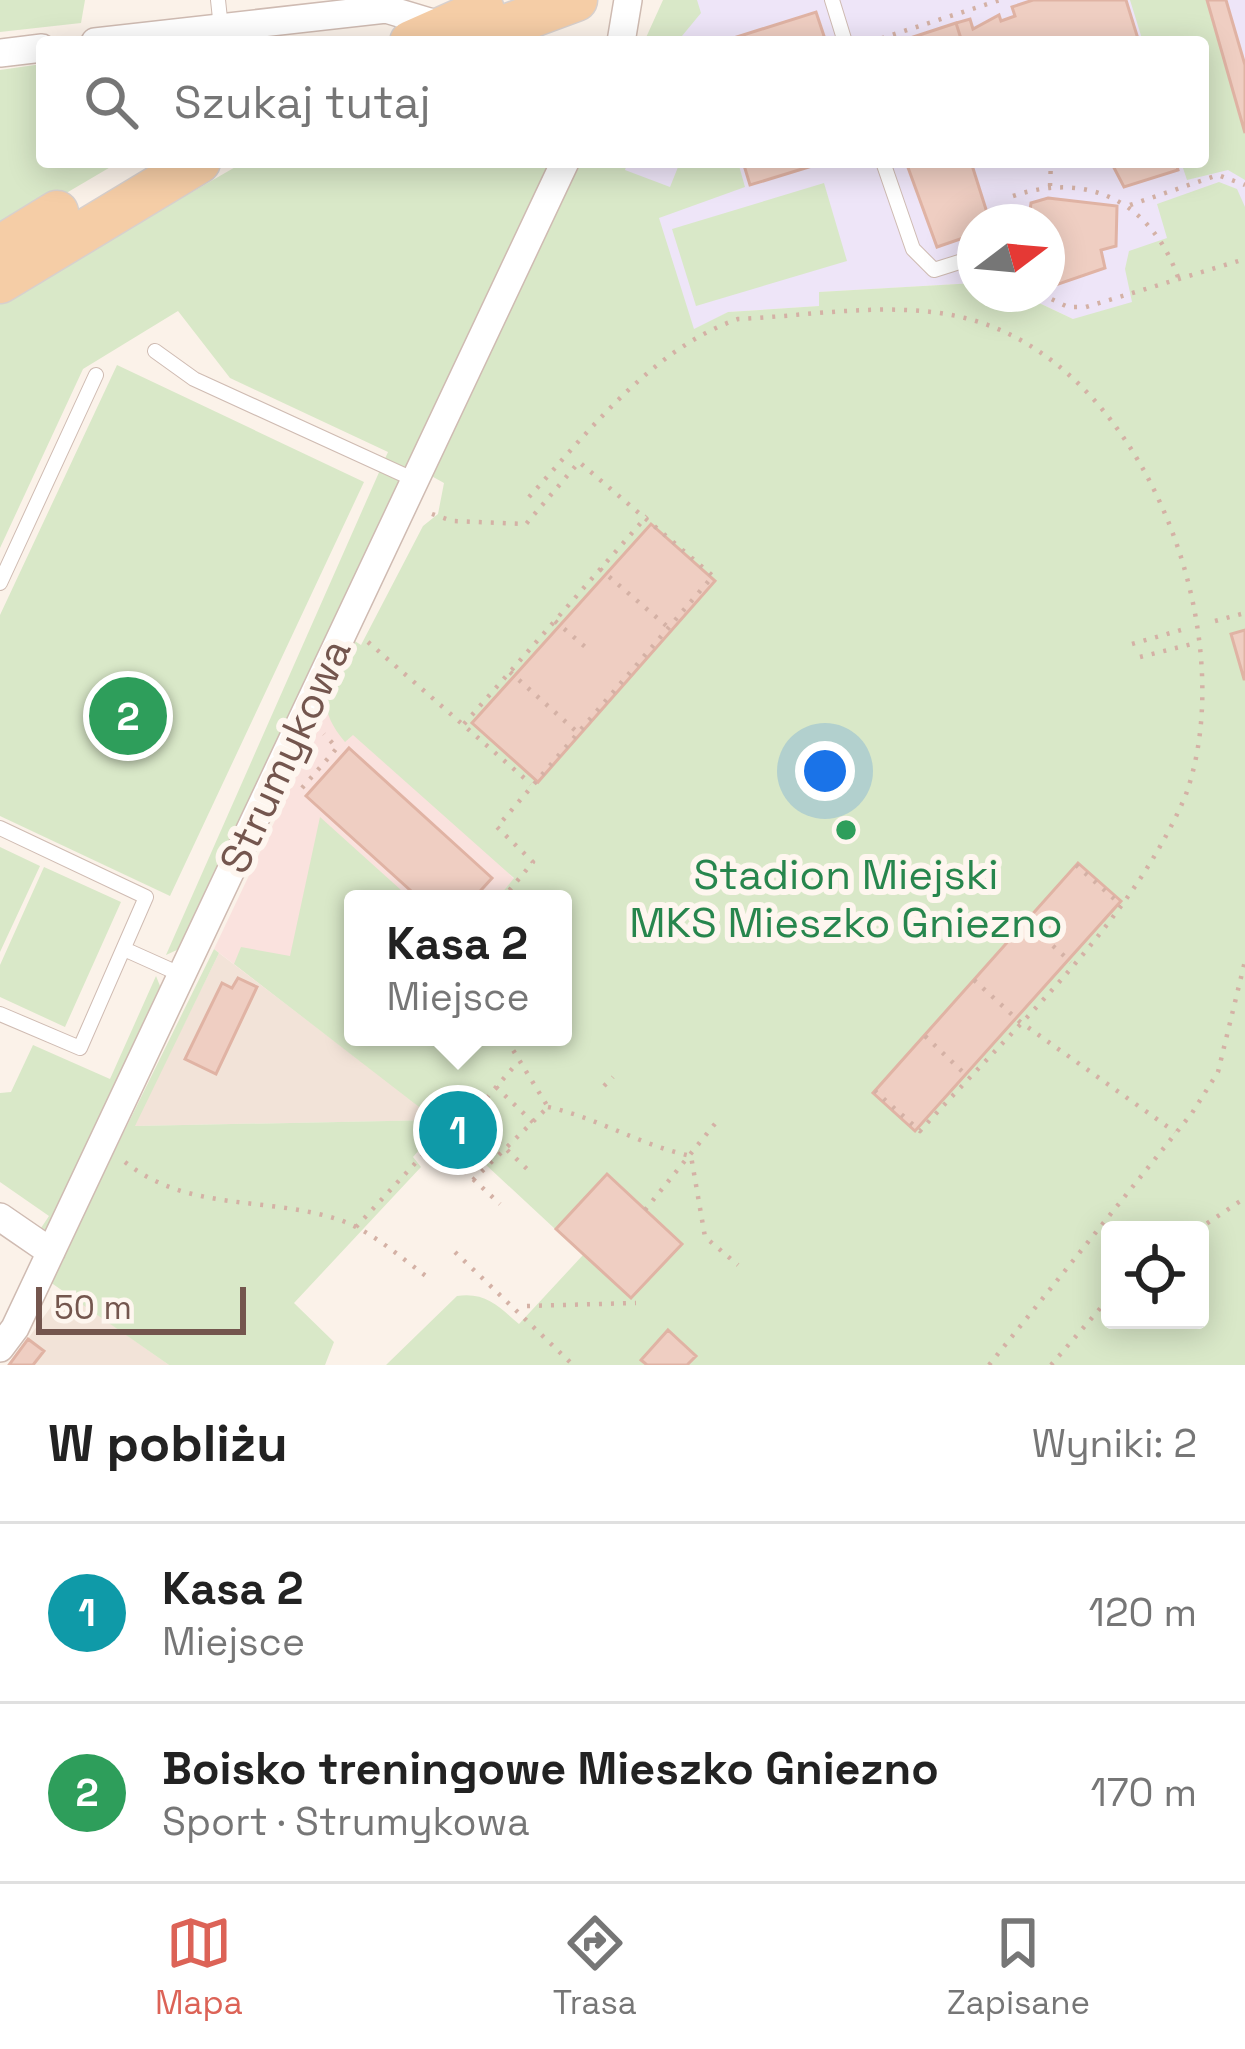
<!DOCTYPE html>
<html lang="pl">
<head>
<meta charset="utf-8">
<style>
  :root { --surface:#fff; --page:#f6f6f6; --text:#222; --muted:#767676; --line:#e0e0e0; --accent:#dc6357 }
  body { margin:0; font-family:"Space Grotesk",sans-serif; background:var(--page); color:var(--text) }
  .controls { position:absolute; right:36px; bottom:36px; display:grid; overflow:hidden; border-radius:12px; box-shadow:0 6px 30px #0003 }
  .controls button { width:108px; height:108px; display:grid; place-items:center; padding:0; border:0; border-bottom:3px solid var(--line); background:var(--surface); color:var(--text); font:60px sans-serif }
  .compass { position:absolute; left:957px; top:204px; width:108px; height:108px; border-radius:50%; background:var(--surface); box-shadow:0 6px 30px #0003; rotate:74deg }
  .scale { position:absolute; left:36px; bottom:30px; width:210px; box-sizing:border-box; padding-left:12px; border:6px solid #74564e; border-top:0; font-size:33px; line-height:42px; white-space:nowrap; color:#74564e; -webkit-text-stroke:9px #fef6ef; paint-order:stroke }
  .you { position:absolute; left:825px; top:771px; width:42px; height:42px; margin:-30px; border:9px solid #fff; border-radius:50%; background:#1a73e8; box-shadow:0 0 0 18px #1a73e833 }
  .badge { display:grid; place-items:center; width:78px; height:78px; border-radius:50%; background:var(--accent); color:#fff; font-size:39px; font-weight:700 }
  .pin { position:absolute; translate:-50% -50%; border:6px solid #fff; box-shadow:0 3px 12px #0006 }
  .popup { position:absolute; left:344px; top:890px; width:228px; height:156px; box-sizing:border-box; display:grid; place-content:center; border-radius:12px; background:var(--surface); filter:drop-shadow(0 3px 9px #0005); font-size:39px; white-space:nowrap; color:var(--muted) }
  .popup b { font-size:45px; color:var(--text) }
  .popup::after { content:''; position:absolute; left:50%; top:100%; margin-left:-24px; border:24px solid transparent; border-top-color:var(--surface) }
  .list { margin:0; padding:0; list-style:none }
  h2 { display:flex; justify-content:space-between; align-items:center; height:156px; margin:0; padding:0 48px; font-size:51px }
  h2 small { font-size:39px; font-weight:400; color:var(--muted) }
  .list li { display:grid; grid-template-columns:78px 1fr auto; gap:36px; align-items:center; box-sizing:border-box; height:180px; padding:0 48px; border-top:3px solid var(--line) }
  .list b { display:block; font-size:45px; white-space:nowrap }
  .list p { margin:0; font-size:39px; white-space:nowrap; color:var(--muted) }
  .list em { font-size:39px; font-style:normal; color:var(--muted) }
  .icon { flex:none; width:66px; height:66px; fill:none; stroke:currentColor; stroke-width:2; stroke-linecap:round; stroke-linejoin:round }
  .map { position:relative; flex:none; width:1245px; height:1365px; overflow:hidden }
  .search { position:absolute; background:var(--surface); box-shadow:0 6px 30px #0003; left:36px; right:36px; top:36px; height:132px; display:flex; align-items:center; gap:30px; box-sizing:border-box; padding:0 42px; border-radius:12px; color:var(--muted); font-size:45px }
  .sheet { height:516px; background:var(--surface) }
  nav { display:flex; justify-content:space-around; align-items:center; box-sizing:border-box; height:168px; border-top:3px solid var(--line); background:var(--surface); font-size:33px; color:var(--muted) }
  nav a { display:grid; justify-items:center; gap:6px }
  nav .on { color:var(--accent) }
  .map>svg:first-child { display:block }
</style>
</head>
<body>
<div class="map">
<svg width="1245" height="1365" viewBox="0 0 1245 1365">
  <rect width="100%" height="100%" fill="#fbf2e9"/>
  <!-- residential -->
  <path fill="#f2e3d8" d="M219,953L438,1120L134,1126Z
    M63,1290L169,1365H9Z"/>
  <!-- commercial -->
  <path fill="#fae2de" d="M339,686L514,879L497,899H353V1037L438,1120L214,949Z"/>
  <!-- education -->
  <path fill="#eee5f8" d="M669,0H1245V284L1086,334L1073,319L1020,294H1047V222H975V283L820,292V306L728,312L661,349L596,162H1203V42H650Z"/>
  <!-- green -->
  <path fill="#d9e8c8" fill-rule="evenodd" d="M0,0H85L81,23L0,32Z
    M663,0H697L701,13L677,42H644Z
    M1130,0H1207L1245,133V180L1228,170L1187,180L1181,162H1203V42H1143Z
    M42,64V162H119L0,232V70Z
    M244,162H550L179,949L166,955L388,452L230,378L178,311L83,369L0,548V303Z
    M574,162H628L625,170L670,187L680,162H738L745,187L659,218L694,329L728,312L819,306V292L975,283V294H1020L1073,319L1132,302L1125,269L1129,251L1167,238L1157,204L1219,182L1237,189L1245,207V1365H386L457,1296C486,1292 498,1306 519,1324L583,1255L442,1124L413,1157L421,1167L294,1303L334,1342L325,1365H169L50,1282L214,949L219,953L135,1126L436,1120L234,964L241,947L290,956L320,817L411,899H353V1037H563V899H497L514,878L353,735L345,742C310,701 331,681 350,638L361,645L423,526L438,514L444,483L426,473ZM1110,1230H1200V1320H1110Z
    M824,183L847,261L696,306L672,229Z
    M117,365L364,482L170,896L0,816V615Z
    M0,847L40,866L0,952Z
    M44,867L121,902L65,1027L0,997V965Z
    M156,976L160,986L48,1242L37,1234L49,1216L0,1182V1093L11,1092L33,1045L110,1079Z"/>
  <!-- building -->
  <path fill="#efcec2" stroke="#e0b3a4" stroke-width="3" d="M1033,0H1126L1139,42H962L956,23L970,19L973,29L999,15L1001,21L1015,16L1012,7Z
    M1207,0H1226L1245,65V133Z
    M816,12L826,42H721Z
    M956,23L962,42H898Z
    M743,162H825L750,185Z
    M906,162H971L990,222H975V234L937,247Z
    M1111,162H1176L1178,170L1124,187Z
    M1048,198L1117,206L1116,246L1101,250L1105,268L1047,288V222L1018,220L1029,217L1031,203Z
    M651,524L715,581L538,782L472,723Z
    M1245,630V679H1244L1231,634Z
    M349,748L492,878L473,899H420L306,796Z
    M1078,863L1121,901L915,1131L873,1093Z
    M238,978L257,987L216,1074L185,1059L222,983L232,988Z
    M607,1174L682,1244L631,1298L556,1229Z
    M668,1330L696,1356L687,1365H647L641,1360Z
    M28,1339L44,1351L33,1365H9Z"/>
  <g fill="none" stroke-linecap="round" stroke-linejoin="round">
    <defs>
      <path id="lane" d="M218,0L221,28
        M832,0L845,42
        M883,162L913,249L934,270L975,257
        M155,351L194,379L415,480
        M0,583L96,375
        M0,828L146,897L80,1048L0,1014
        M124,949L182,975"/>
      <path id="street" d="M95,42L386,9L446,27
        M621,42L628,0
        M0,53L42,48
        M0,1217L51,1252
        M0,1348L15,1328L565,162"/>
      <path id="primary" d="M411,42L483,10
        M462,42L576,0
        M0,247L57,212
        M0,282L199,162"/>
    </defs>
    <!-- lane casing -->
    <use href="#lane" stroke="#cfbbb2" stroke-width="16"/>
    <!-- street casing -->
    <use href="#street" stroke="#cfbbb2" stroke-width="30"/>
    <!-- primary casing -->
    <use href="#primary" stroke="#d8d0cd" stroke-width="45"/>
    <!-- path -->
    <path stroke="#d4b1a5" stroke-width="4.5" stroke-dasharray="3 9" stroke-linecap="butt" d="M870,42L1000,0
      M1050,186L1051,162
      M1013,196C1090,170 1153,204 1179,280
      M1130,205L1218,175L1245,185
      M1041,294L1068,307H1086L1245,259
      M529,497C588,432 653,348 738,319C811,316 893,300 965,318C1144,362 1245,634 1185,797C1129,926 1013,1028 920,1131L875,1091
      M432,514L452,521L526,524L579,462L713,576L497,827L533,862L502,899
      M600,569L669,628
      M555,621L590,651
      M1215,621L1245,613
      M368,642L531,784
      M1132,644L1181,630
      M1140,657L1192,644
      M510,672L577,732
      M464,724L647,516
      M302,788L337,748L324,734
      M1076,865L1121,905
      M1026,922L1071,962
      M974,980L1019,1021L1175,1132
      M925,1036L968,1077
      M604,1086L613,1077
      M496,1087L535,1124
      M548,1107C598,1118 640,1145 691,1156L705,1237L738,1265
      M471,1116L518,1062
      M434,1143L462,1107L528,1170
      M450,1158L480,1124
      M125,1162C188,1212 264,1196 337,1219C371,1230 401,1258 430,1279
      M457,1165L486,1130
      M473,1180L548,1107L505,1037
      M645,1210L718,1120
      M356,1227L434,1143L500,1204
      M1197,1230L1245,1198
      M455,1252L573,1365
      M527,1306L636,1303
      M989,1365L1192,1113L1218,1072L1245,961
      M1051,1365L1110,1297"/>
    <!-- lane -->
    <use href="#lane" stroke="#fff" stroke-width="14"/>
    <!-- street -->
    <use href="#street" stroke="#fff" stroke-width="27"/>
    <!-- primary -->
    <use href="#primary" stroke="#f5cda6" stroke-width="42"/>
  </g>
  <!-- markers -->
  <circle fill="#2e9e5b" stroke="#fef6ef" stroke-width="4.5" cx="846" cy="830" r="12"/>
  <g text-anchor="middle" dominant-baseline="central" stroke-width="12" stroke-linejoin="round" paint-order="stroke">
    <!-- street labels -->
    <g font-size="42" fill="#74564e" stroke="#fef6ef">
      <text transform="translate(285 756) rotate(-65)">Strumykowa</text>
    </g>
    <!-- leisure labels -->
    <g font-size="42" fill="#27864d" stroke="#fef6ef">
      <text x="846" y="874">Stadion Miejski<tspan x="846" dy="48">MKS Mieszko Gniezno</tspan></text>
    </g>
  </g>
</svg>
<div class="controls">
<button><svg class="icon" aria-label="locate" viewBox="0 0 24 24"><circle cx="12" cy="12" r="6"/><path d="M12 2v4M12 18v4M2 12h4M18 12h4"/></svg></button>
</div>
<svg class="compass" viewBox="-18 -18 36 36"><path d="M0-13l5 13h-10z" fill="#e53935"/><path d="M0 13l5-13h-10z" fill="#767676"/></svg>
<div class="scale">50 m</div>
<div class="you"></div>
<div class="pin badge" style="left:458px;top:1130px;background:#0f9aa8">1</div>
<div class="popup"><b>Kasa 2</b>Miejsce</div>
<div class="pin badge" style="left:128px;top:716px;background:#2e9e5b">2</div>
<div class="search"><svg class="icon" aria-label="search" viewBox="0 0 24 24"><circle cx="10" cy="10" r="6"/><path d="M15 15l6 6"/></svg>Szukaj tutaj</div>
</div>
<section class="sheet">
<h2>W pobliżu<small>Wyniki: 2</small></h2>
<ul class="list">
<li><span class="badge" style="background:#0f9aa8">1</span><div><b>Kasa 2</b><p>Miejsce</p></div><em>120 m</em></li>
<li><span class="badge" style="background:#2e9e5b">2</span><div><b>Boisko treningowe Mieszko Gniezno</b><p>Sport · Strumykowa</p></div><em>170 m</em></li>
</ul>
</section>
<nav>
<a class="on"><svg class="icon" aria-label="map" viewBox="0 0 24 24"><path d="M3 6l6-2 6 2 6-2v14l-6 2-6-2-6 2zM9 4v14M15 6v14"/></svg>Mapa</a>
<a><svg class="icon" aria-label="directions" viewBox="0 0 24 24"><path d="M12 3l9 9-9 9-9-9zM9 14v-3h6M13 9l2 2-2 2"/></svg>Trasa</a>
<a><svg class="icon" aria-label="saved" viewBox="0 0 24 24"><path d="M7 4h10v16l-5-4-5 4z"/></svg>Zapisane</a>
</nav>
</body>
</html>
